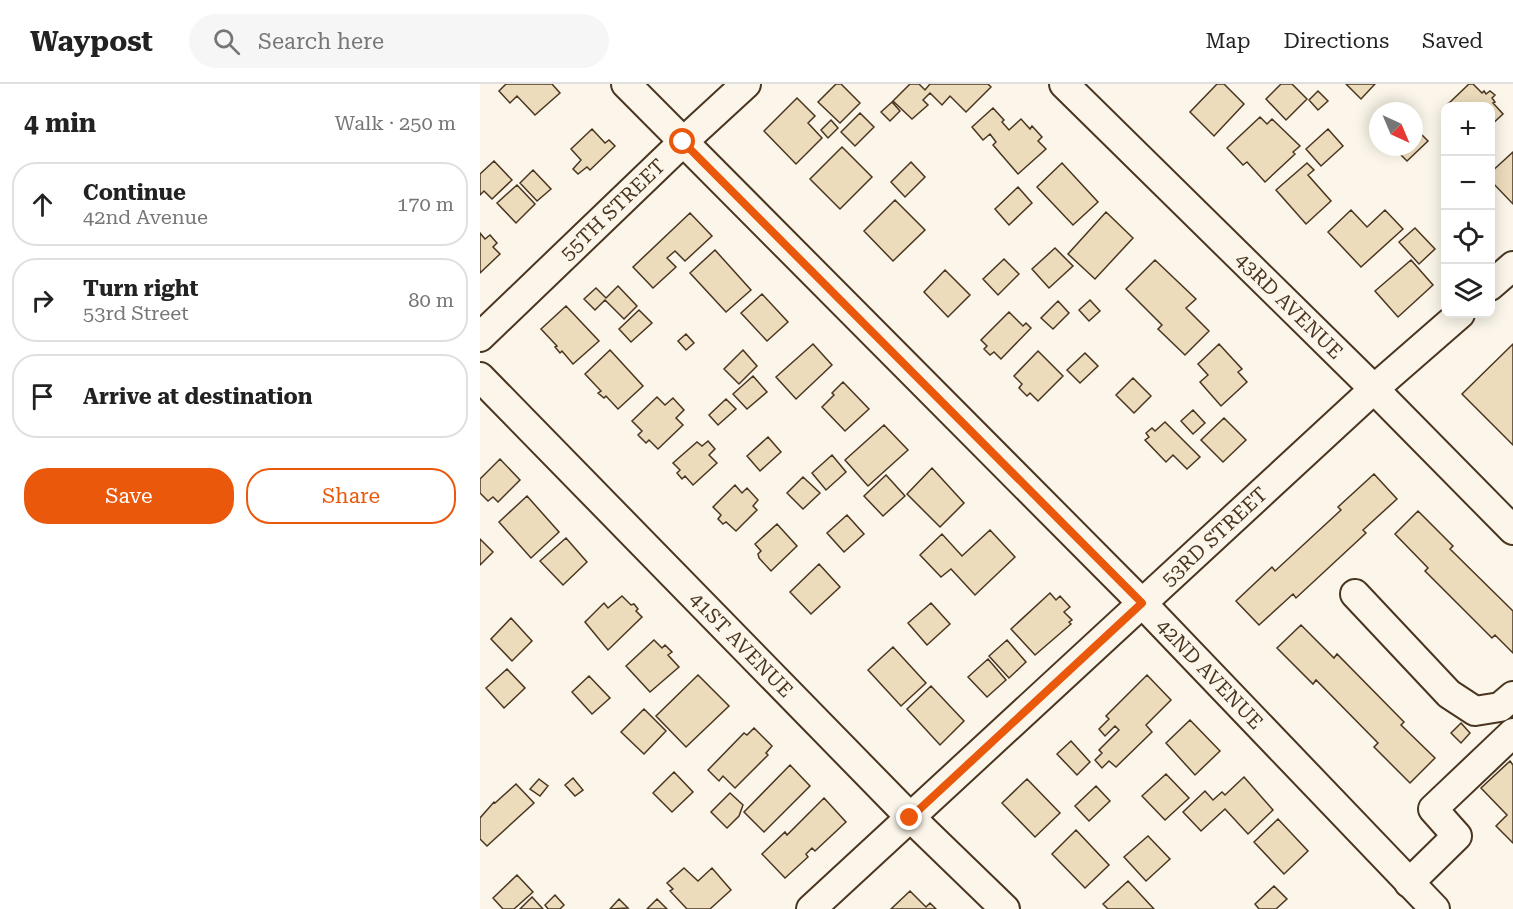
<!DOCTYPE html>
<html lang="en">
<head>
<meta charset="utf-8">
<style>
  :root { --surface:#fff; --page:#f6f6f6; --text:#222; --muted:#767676; --line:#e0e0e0; --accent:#ea580c }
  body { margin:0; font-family:"Roboto Serif",serif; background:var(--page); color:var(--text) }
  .controls { position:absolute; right:18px; top:18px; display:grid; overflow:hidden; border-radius:12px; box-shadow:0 3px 15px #0003 }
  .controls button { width:54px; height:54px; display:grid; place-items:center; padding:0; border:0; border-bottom:2px solid var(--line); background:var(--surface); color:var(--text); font:30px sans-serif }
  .compass { position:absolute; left:889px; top:18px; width:54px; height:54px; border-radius:50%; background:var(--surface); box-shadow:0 3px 15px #0003; rotate:136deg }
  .stop { position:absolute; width:18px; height:18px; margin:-14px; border:4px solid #ea580c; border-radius:50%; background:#fff }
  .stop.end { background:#ea580c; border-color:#fff; box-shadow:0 2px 6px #0008 }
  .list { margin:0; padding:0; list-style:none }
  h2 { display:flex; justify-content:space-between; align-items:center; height:78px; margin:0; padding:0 24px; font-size:26px }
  h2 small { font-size:20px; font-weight:400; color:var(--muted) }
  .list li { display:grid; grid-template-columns:39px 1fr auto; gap:18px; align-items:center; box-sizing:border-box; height:84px; margin:0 12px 12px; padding:0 12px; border:2px solid var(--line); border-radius:24px }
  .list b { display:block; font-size:22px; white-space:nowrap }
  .list p { margin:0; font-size:20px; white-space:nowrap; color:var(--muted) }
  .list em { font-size:20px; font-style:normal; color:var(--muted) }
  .actions { display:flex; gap:12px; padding:18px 24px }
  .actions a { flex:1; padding:14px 0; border:2px solid var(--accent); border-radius:24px; text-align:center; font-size:21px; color:var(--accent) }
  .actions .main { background:var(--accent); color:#fff }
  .icon { flex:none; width:33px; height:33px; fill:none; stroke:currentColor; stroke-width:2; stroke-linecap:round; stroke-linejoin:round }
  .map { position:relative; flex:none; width:1033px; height:825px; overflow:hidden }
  header { display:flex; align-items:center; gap:36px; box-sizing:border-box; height:84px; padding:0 30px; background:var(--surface); border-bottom:2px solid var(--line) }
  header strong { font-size:28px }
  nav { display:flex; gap:33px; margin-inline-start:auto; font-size:21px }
  .search { width:420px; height:54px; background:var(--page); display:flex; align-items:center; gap:15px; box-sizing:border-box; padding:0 21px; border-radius:33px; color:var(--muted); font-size:22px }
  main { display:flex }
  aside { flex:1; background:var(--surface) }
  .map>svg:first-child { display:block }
</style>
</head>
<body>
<header>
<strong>Waypost</strong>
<div class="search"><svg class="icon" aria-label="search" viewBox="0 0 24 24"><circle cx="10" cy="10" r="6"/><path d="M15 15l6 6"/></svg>Search here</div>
<nav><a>Map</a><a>Directions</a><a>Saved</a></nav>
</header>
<main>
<aside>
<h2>4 min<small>Walk · 250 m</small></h2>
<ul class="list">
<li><svg class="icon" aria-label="ahead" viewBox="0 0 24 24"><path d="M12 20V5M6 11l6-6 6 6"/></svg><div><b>Continue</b><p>42nd Avenue</p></div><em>170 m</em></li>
<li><svg class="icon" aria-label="right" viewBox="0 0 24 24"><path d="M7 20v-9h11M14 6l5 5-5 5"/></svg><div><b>Turn right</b><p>53rd Street</p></div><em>80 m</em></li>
<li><svg class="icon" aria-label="arrive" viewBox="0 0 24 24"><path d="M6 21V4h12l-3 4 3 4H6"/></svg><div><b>Arrive at destination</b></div></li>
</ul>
<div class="actions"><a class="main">Save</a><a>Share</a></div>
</aside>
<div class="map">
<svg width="1033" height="825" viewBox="0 0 1033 825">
  <rect width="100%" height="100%" fill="#fbf6e9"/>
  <!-- building -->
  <path fill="#ecdcbc" stroke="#4a3520" stroke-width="1.5" d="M26,0H72L80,9L55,31L37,12L30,19L19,7Z
    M356,0H361L380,19L360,39L338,18Z
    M430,0H439L445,6L450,0H508L511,3L486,28L470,12L462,21L450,9L443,16L448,21L432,35L413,17Z
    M737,0H744L764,20L734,52L710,28Z
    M801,0H812L827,15L806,36L786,15Z
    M866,0H895L881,15Z
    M989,0H993L1002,9L1004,7L1006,10L1010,7L1015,11L1012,14L1015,18L1013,19L1023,30L1010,42V22H966Z
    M838,7L848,17L838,26L829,16Z
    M317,14L335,32L328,39L342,54L316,80L284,47Z
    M412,18L420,27L410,37L401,28Z
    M513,24L524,36L522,38L529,46L541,35L550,45L552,42L562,53L558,57L566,65L538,90L513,61L516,58L510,50L503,56L492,43Z
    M380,29L394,43L375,62L361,48Z
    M780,33L787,40L792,35L820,62L813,68L815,70L785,98L767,78L763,81L747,64Z
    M351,36L358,44L348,54L341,46Z
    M934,43L948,57L927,77L913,63H934Z
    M112,45L125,59L129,56L135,62L110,86L107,83L98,90L93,85L101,76L91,65Z
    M848,45L863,62L841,82L826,65Z
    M362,63L392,93L360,125L330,95Z
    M1033,68V120L1010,96V89Z
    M14,77L32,96L12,115L4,107L0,111V90Z
    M431,78L445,93L425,113L411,98Z
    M582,79L618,118L593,141L557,103Z
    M827,79L834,86L828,91L851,117L826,140L796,106Z
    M53,86L71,105L57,117L40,99Z
    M37,101L55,120L36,139L17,119Z
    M538,103L552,119L529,141L515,125Z
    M415,116L445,146L413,177L384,147Z
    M871,126L887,143L905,126L923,145L881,183L848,148Z
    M626,128L653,154L615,195L588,170Z
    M210,129L232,152L205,177L195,167L187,174L196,183L173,204L153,183Z
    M935,144L955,165L939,180L919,158Z
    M0,149L5,155L10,151L17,159L13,163L20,170L0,189Z
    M575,164L593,182L569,204L552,185Z
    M235,166L271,206L246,228L210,189Z
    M524,175L539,190L518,211L503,195Z
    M675,176L716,215L706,224L729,247L705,271L678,245L682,241L646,205Z
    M931,176L953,201L918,233L895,207Z
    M465,186L490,211L468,233L444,208Z
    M138,202L157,222L144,235L125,216L115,226L104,215L116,204L126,214Z
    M282,210L308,238L287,257L261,229Z
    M610,216L620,227L609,237L599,226Z
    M578,217L589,229L573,245L561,234Z
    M86,222L119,257L93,280L82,267L80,269L75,263L77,262L61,245Z
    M159,226L172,239L151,258L139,245Z
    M529,228L543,242L546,239L551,244L521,275L514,268L510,271L504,265L507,262L501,256Z
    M206,250L214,259L206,266L198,257Z
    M333,260L352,281L316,315L296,293Z
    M739,260L762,285L758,288L767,298L741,322L720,298L728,291L718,280Z
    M1033,260V361L982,310Z
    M130,266L163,302L138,325L126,312L124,314L118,309L121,307L105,290Z
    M263,266L277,282L259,300L244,285Z
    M558,267L583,292L558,317L550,309L547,312L539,304L542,300L534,292Z
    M605,269L618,282L600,299L587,286Z
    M273,292L287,308L267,325L253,310Z
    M653,294L671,312L654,329L636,311Z
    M363,298L389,325L365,347L342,323L354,311L352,309Z
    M177,313L185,321L193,314L204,326L196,334L203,341L178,365L169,356L166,359L158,351L162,347L152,337Z
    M246,315L256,325L238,341L229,331Z
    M713,326L725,339L713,350L701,337Z
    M744,334L766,356L743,378L721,356Z
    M685,338L720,373L707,385L693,371L686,378L665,356L669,353L666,349L672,344L675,347Z
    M404,341L428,366L388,402L365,376Z
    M288,353L301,368L280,387L267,372Z
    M228,357L235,365L229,371L237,379L213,401L205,392L202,395L197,389L200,386L193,379L217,358L222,362Z
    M352,371L366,388L346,406L332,389Z
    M20,375L40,396L18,418L13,413L8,417L0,409V395Z
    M452,384L484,419L460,443L427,410Z
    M894,390L917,415L883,446L886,449L816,514L813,510L779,541L756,517L792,483L795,487L861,426L858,423Z
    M406,391L425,412L403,432L384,412Z
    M323,393L340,409L323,425L307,409Z
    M255,401L262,409L267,404L278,416L273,422L277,426L256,447L246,438L243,440L238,435L241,431L233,423Z
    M47,412L79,448L51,474L19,438Z
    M938,427L973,462L970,465L1033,527V569L1015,551L1012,554L945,487L948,484L915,450Z
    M367,431L384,450L364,468L347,449Z
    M297,440L317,462L291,487L279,474L278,470L281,467L275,460Z
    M510,446L535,473L495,511L471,485L461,493L440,471L462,450L482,472Z
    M86,454L107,478L83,501L60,477Z
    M0,455L13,468L0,481Z
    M339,480L360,503L331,530L310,508Z
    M570,509L576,516L580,512L590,523L584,528L592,536L589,538L591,540L555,571L531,545Z
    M142,512L151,521L154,520L158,525L156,527L162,533L128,566L105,538L124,519L128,524Z
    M451,519L470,540L447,561L428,539Z
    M31,534L52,557L32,577L11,555Z
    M821,541L854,574L857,570L924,638L921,641L955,674L930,699L894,663L898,659L836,596L833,600L797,564Z
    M174,556L182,564L185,561L192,568L188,571L199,583L170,608L146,582Z
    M527,556L546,578L529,594L509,572Z
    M413,563L446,599L421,622L388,586Z
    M508,575L526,596L507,613L488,593Z
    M27,585L45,604L24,624L6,604Z
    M218,591L249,622L206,663L176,632Z
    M667,591L691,616L666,641L672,648L636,683L629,677L622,684L615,676L622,669L619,666L639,646L635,642L625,652L619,645L629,635L626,632Z
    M109,592L130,614L112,630L92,608Z
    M451,602L484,637L460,661L427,625Z
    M164,625L186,647L164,670L141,648Z
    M710,636L740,667L715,691L686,659Z
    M981,639L990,649L981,659L971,649Z
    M274,644L292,662L286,669L288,671L255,704L243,692L239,697L228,686L264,649L267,651Z
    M591,657L610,678L597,691L577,670Z
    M1030,677L1033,681V759L1016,742L1027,731L1001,704Z
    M310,681L330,702L284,748L264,728Z
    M194,688L213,708L192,728L173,709Z
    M686,690L709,714L685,736L662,712Z
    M764,693L793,726L768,750L745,725L721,747L703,728L725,707L733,716L742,708L745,711Z
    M93,694L103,706L95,712L85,701Z
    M59,695L68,702L60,712L50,705Z
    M547,695L580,729L555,753L522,719Z
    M36,700L54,719L7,762L0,755V734L14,718L15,719Z
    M616,702L630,717L609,737L595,722Z
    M250,709L263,721L259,732L247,744L231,728Z
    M344,714L366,738L335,767L332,764L326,770L328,773L305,794L282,770L305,748L307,751Z
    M798,735L828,767L804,790L774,758Z
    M596,746L629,781L605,804L572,770Z
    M668,752L690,775L666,797L644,773Z
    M204,784L218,797L232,784L251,806L230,825H207L190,807L193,805L187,799Z
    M37,791L53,808L34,825H23L13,814Z
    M648,797L674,825H628L623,820Z
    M794,802L807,815L796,825H779L775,820Z
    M430,807L446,823L450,819L456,825H411Z
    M75,811L84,821L80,825H68L65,821Z
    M52,813L63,825H40Z
    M139,815L148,824L130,825Z
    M177,815L187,825H167Z"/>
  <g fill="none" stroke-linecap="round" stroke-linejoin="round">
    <defs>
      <g id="minor">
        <path id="s1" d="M146,0L662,519L955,825"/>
        <path id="s2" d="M584,0L894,305L1033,446"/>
        <path d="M1010,202L1033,182"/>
        <path id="s3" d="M0,253L203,58L266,0"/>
        <path id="s4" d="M0,293L430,733L525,825"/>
        <path d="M875,510L969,610L995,627L1020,623L1033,612"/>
        <path d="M929,799L977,752L953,725L1033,649"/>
        <path id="s5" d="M331,825L894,305L980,230"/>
      </g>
    </defs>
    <!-- minor casing -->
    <use href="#minor" stroke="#4a3520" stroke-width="32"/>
    <!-- minor -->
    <use href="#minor" stroke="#fbf6e9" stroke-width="28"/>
  </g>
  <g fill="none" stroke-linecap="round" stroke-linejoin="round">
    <!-- route -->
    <path stroke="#ea580c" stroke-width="8" d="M203,58L662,519L430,734"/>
  </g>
  <g text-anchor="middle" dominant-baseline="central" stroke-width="4.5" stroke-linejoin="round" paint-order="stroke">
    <!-- street labels -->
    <g font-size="20" fill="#4a3520" stroke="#fbf6e9">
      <text stroke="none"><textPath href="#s3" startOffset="184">55TH STREET</textPath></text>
      <text stroke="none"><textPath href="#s2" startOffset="316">43RD AVENUE</textPath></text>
      <text stroke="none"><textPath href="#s5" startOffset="549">53RD STREET</textPath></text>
      <text stroke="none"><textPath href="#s4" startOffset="374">41ST AVENUE</textPath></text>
      <text stroke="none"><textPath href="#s1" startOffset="830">42ND AVENUE</textPath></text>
    </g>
  </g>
</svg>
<div class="controls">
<button>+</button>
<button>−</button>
<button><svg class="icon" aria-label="locate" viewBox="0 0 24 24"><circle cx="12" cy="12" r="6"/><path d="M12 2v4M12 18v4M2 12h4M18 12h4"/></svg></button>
<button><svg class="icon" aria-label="layers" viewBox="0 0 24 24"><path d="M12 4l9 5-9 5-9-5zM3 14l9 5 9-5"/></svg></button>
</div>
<svg class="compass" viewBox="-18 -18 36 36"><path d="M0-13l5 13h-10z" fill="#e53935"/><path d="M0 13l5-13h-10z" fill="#767676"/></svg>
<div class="stop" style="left:203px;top:58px"></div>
<div class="stop end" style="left:430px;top:734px"></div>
</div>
</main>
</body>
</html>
